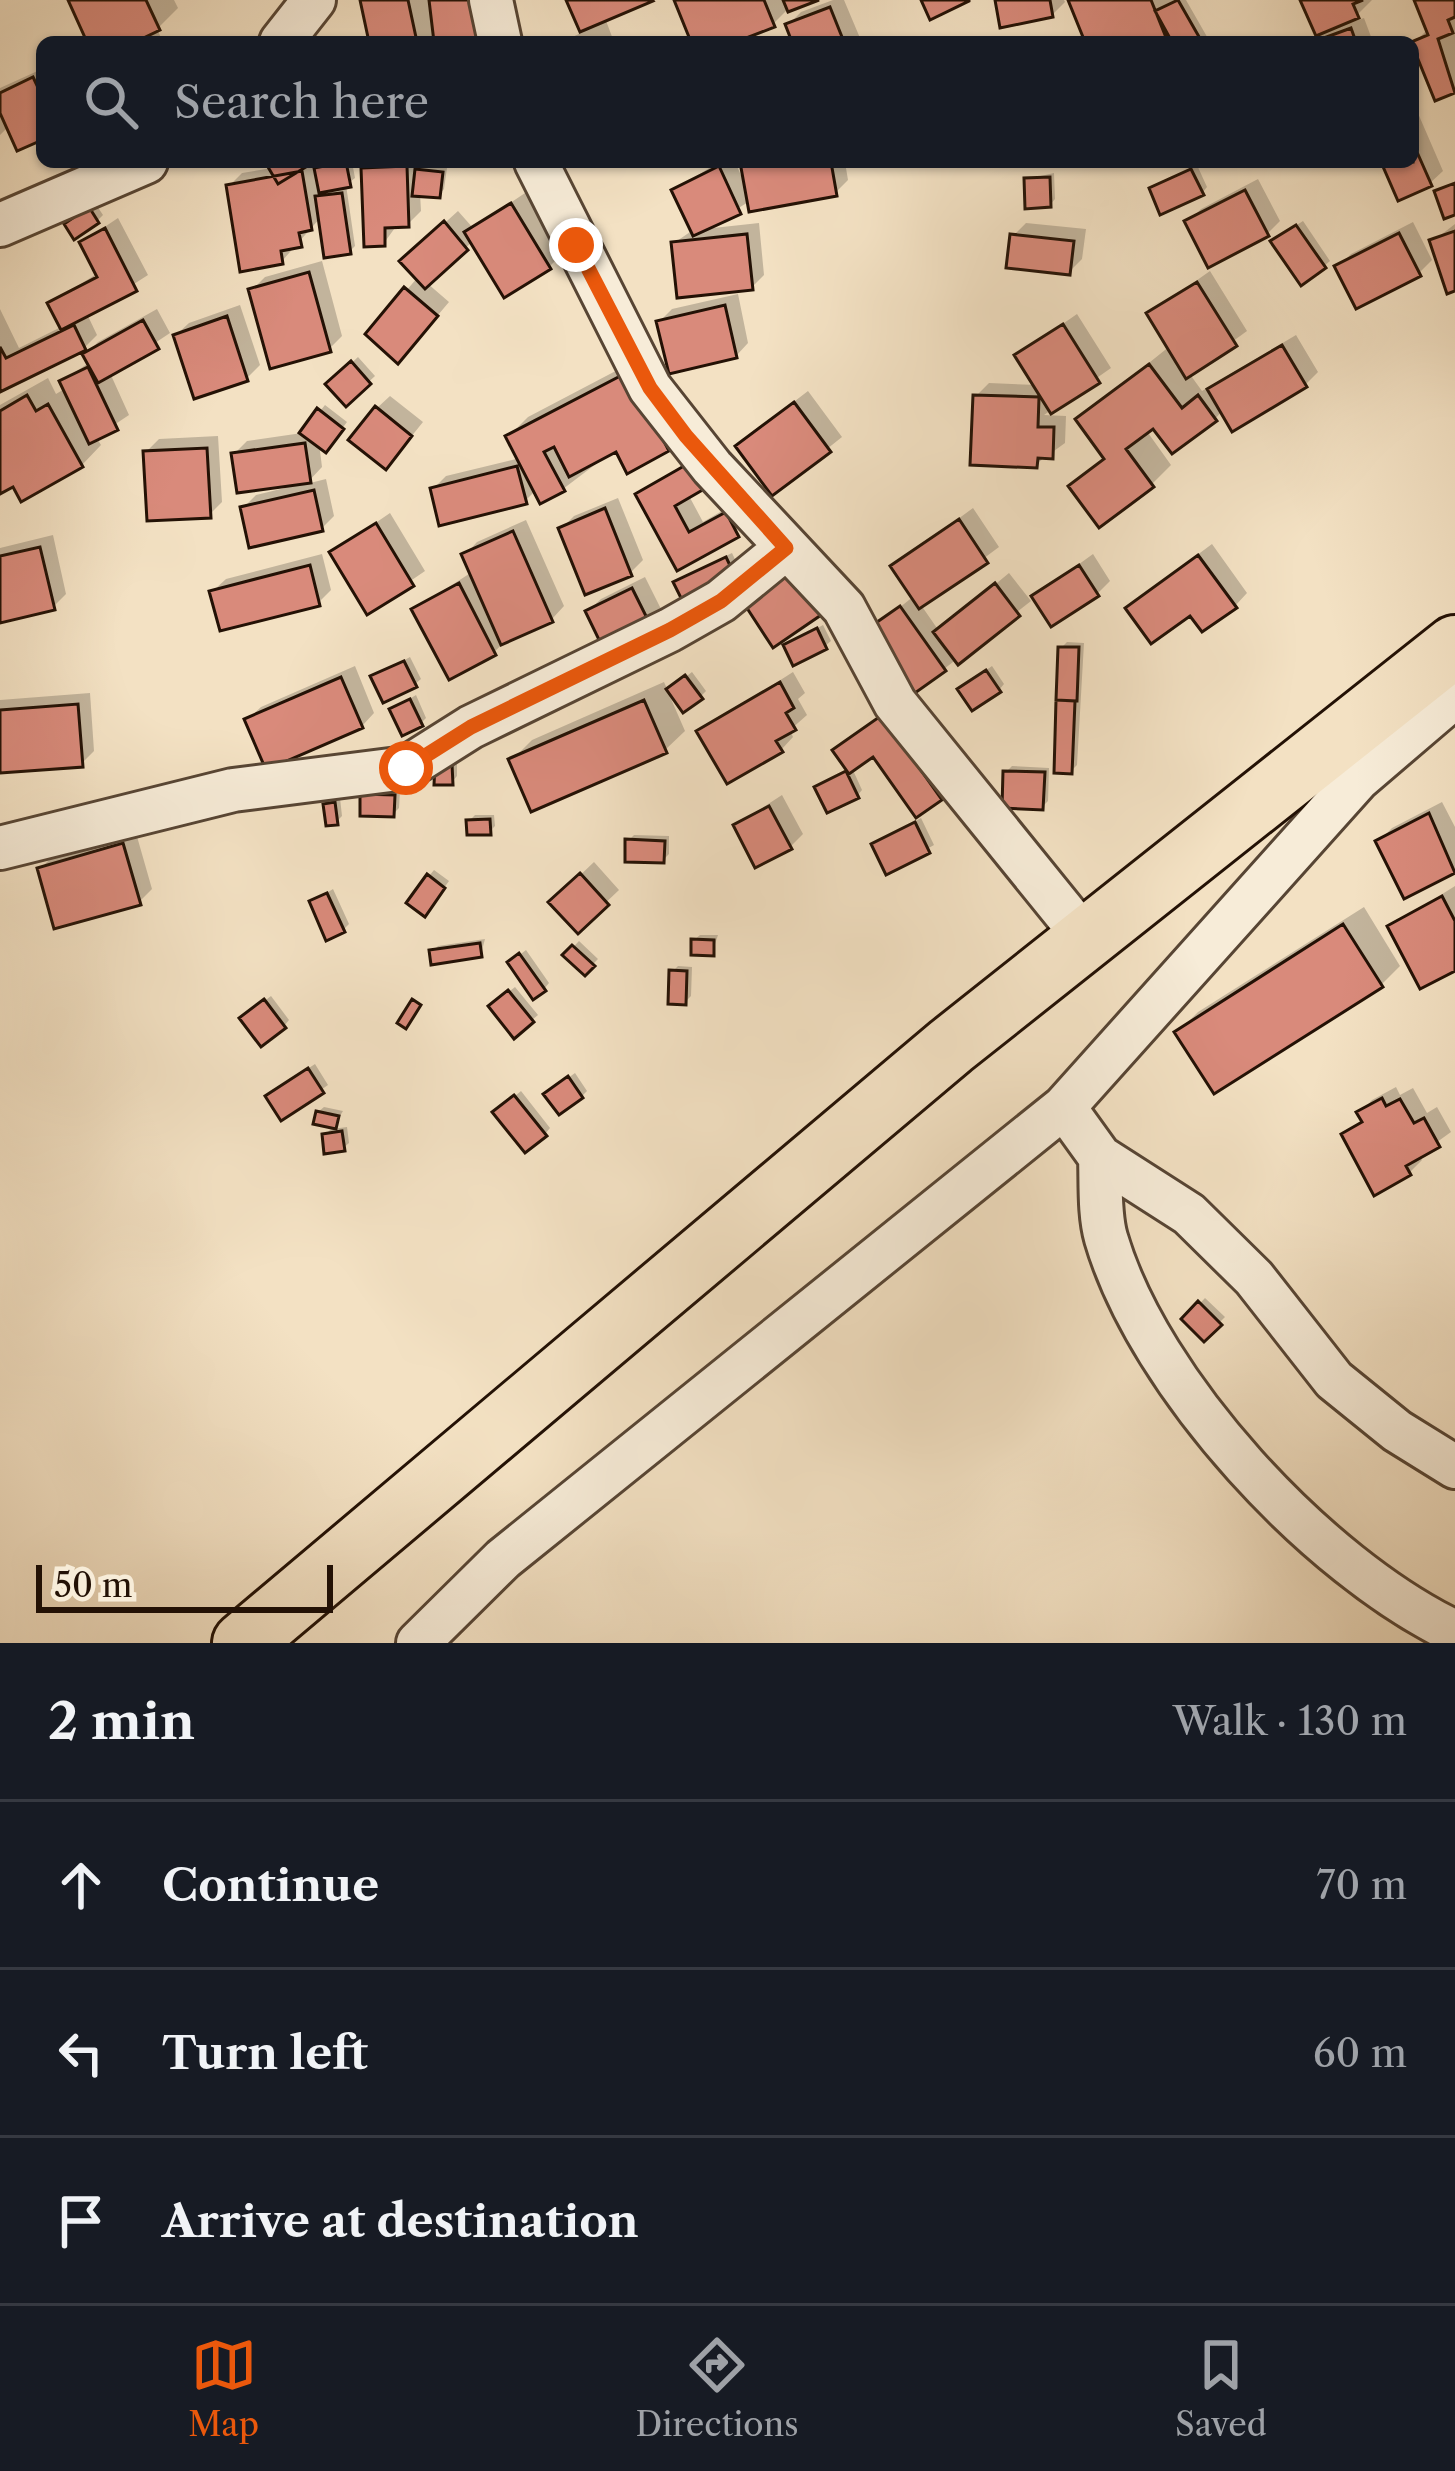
<!DOCTYPE html>
<html lang="en">
<head>
<meta charset="utf-8">
<style>
  :root { --surface:#171b24; --page:#20242c; --text:#f1f3f6; --muted:#9ea1a6; --line:#363941; --accent:#ea580c }
  body { margin:0; font-family:"Libre Caslon Text",serif; background:var(--page); color:var(--text) }
  .scale { position:absolute; left:36px; bottom:30px; width:297px; box-sizing:border-box; padding-left:12px; border:6px solid #231105; border-top:0; font-size:33px; line-height:42px; white-space:nowrap; color:#231105; -webkit-text-stroke:9px #f7ecd8; paint-order:stroke }
  .stop { position:absolute; width:36px; height:36px; margin:-27px; border:9px solid #ea580c; border-radius:50%; background:#fff }
  .stop.end { background:#ea580c; border-color:#fff; box-shadow:0 3px 12px #0008 }
  .list { margin:0; padding:0; list-style:none }
  h2 { display:flex; justify-content:space-between; align-items:center; height:156px; margin:0; padding:0 48px; font-size:51px }
  h2 small { font-size:39px; font-weight:400; color:var(--muted) }
  .list li { display:grid; grid-template-columns:78px 1fr auto; gap:36px; align-items:center; box-sizing:border-box; height:168px; padding:0 48px; border-top:3px solid var(--line) }
  .list b { display:block; font-size:45px; white-space:nowrap }
  .list em { font-size:39px; font-style:normal; color:var(--muted) }
  .icon { flex:none; width:66px; height:66px; fill:none; stroke:currentColor; stroke-width:2; stroke-linecap:round; stroke-linejoin:round }
  .map { position:relative; flex:none; width:1455px; height:1643px; overflow:hidden }
  .search { position:absolute; background:var(--surface); box-shadow:0 3px 9px #0004; left:36px; right:36px; top:36px; height:132px; display:flex; align-items:center; gap:30px; box-sizing:border-box; padding:0 42px; border-radius:18px; color:var(--muted); font-size:45px }
  .sheet { height:660px; background:var(--surface) }
  nav { display:flex; justify-content:space-around; align-items:center; box-sizing:border-box; height:168px; border-top:3px solid var(--line); background:var(--surface); font-size:33px; color:var(--muted) }
  nav a { display:grid; justify-items:center; gap:6px }
  nav .on { color:var(--accent) }
  .map>svg:first-child { display:block }
</style>
</head>
<body>
<div class="map">
<svg width="1455" height="1643" viewBox="0 0 1455 1643">
  <rect width="100%" height="100%" fill="#f3e1c3"/>
  <filter id="stains"><feTurbulence type="fractalNoise" baseFrequency=".00167" numOctaves="4"/><feColorMatrix values="0 0 0 0 .2 0 0 0 0 .09 0 0 0 0 .02 0 0 0 .5 -.17"/></filter>
  <radialGradient id="worn" r=".72"><stop offset=".6" stop-color="#630" stop-opacity="0"/><stop offset="1" stop-color="#630" stop-opacity=".3"/></radialGradient>
  <!-- shadow -->
  <path fill="#0003" d="M71,0H174L178,8L157,29L163,42H91Z
    M363,0H501L509,42H364L371,37Z
    M570,0H647L605,18L614,42H562L583,32Z
    M679,0H811L789,8L773,24L728,42H694Z
    M833,0H844L860,38L795,42L788,25L801,12Z
    M998,0H1064L1065,2L1052,15Z
    M1071,0H1186L1210,42H1176L1171,32L1154,42H1088Z
    M1304,0H1372L1349,23L1364,18L1373,42H1308L1318,34Z
    M1417,0H1455V89L1436,97L1414,43L1427,30Z
    M42,69V136L9,126L0,135V88Z
    M1417,111L1443,171L1430,183L1384,162H1413Z
    M268,162H314L316,170L323,163L352,162L355,178L346,185L355,246L350,251L321,217L282,261L229,186L242,173L272,168Z
    M371,162L447,168L444,189L439,195L420,193L421,211L408,224L397,225L384,243L364,169Z
    M719,162H735L744,182L743,162H845L848,180L835,193L750,201L704,229L759,223L764,275L751,288L674,243L693,230L674,190Z
    M1197,165L1207,187L1202,193L1152,189Z
    M1054,173L1055,199L1050,205L1027,179Z
    M1258,179L1280,221L1267,234L1188,222L1201,209Z
    M525,193L562,254L549,267L473,241L427,283L449,302L411,347L369,334L418,277L416,249L458,211L473,228Z
    M95,203L103,215L97,221L67,224Z
    M118,218L148,275L87,314L97,335L85,347L0,389V309L19,348L63,326L51,303L98,273L82,242Z
    M1303,221L1330,261L1324,266L1280,236Z
    M1413,222L1432,260L1419,273L1338,267L1351,254Z
    M1026,223L1086,229L1082,259L1069,272L1013,236Z
    M1455,224V288L1433,241Z
    M322,261L342,336L329,349L252,290L265,277Z
    M1210,271L1247,331L1189,373L1202,391L1296,335L1318,372L1305,385L1223,410L1215,419L1154,425L1146,430L1171,465L1152,484L1072,487L1106,456L1079,419L1170,346L1149,314Z
    M738,294L748,343L736,356L659,322L672,309Z
    M240,305L260,365L247,378L176,335L189,323Z
    M157,309L170,333L110,373L129,415L96,437L101,445L82,465L0,491V405L48,378L56,394L66,388L62,381L90,362L86,354L98,342Z
    M1077,314L1111,368L1044,415L1066,416L1065,443L1036,464L976,396L989,383L1037,385L1018,355Z
    M648,354L687,429L667,449L617,448L563,489L536,490L525,501L433,489L446,476L520,458L509,436L528,417Z
    M358,357L375,376L346,403L329,384Z
    M808,391L842,437L773,492L752,434Z
    M390,396L423,422L398,453L377,408Z
    M325,405L347,422L331,443H319L322,467L306,484L326,479L334,516L321,529L243,508L256,495L285,488L234,454L247,441L302,433Z
    M218,436L222,502L209,515L146,452L159,439Z
    M704,451L688,494L703,522L739,501L750,521L678,567L639,494Z
    M618,498L643,560L630,573L562,528L574,516Z
    M973,508L999,547L921,605L939,631L1009,573L1031,601L944,669L874,628L914,596L894,566Z
    M390,513L425,571L368,610L333,552Z
    M526,520L564,606L552,619L508,639L494,652L415,609L472,572L465,555L477,542Z
    M53,535L66,594L53,607L0,620V548Z
    M1212,544L1247,593L1235,606L1191,611L1142,596Z
    M732,553L740,570L677,582L682,577Z
    M322,554L331,590L318,603L213,591L226,579Z
    M1093,554L1110,581L1097,594L1035,596Z
    M645,577L661,609L648,622L588,611L601,599Z
    M823,625L831,641L825,646L787,645Z
    M1067,642L1084,643L1077,765L1071,771L1057,770L1061,648Z
    M410,657L421,679L415,684L374,677Z
    M355,666L374,713L362,726L248,719L261,707Z
    M992,666L1004,684L999,690L967,684Z
    M692,672L706,691L701,696L668,692L685,731L665,750L512,760L532,740L664,682L668,691Z
    M793,672L805,693L798,699L807,715L790,730L793,737L781,750L700,731Z
    M90,693L94,751L81,764L0,770V700Z
    M416,695L426,718L421,723L393,709Z
    M896,704L952,785L940,797L874,752L852,768L862,790L857,796L823,782L849,769L836,750Z
    M457,759V776L452,782L438,765Z
    M1012,766L1049,768L1048,801L1042,807L1006,772Z
    M369,789L400,791L399,808L393,814L363,795Z
    M782,795L803,834L790,847L736,825Z
    M340,798L342,816L336,822L326,805Z
    M1442,802L1455,827V869L1406,895L1379,841L1392,828Z
    M475,815H494L495,826L489,832L469,821Z
    M921,818L934,845L888,871L875,845Z
    M136,833L152,889L139,902L40,869L53,856Z
    M634,835L669,836V854L663,860L628,841Z
    M594,862L619,890L578,929L552,902Z
    M434,870L449,881L430,907L429,876Z
    M1455,886V968L1390,927Z
    M333,889L349,924L343,930L312,902Z
    M1364,907L1400,966L1381,985L1178,1032L1198,1012Z
    M700,935H718L712,953L694,940Z
    M485,939L481,954L433,951L438,946Z
    M579,941L598,959L585,972L566,955Z
    M526,950L549,983L544,989L517,957Z
    M678,966L692,967L691,996L685,1002L672,972Z
    M515,987L538,1015L532,1020L497,1001Z
    M271,996L289,1020L284,1026L249,1013Z
    M315,1064L328,1085L282,1117L274,1091Z
    M575,1073L587,1091L582,1096L553,1089Z
    M1396,1087L1400,1095L1413,1088L1427,1113L1437,1107L1451,1132L1419,1155L1422,1160L1409,1173L1344,1135L1363,1119L1360,1113L1372,1100Z
    M521,1091L550,1128L545,1134L502,1107Z
    M324,1107L343,1111L332,1129L347,1127L349,1143L343,1148L325,1135L334,1126L318,1112Z
    M1205,1298L1225,1317L1204,1338L1185,1319Z"/>
  <!-- building -->
  <path fill="#d98a7b" stroke="#231105" stroke-width="3" d="M68,0H146L160,30L135,42H87Z
    M360,0H408L417,42H369Z
    M429,0H478L486,42H434Z
    M566,0H652L653,1L580,32Z
    M674,0H764L775,27L736,42H691Z
    M783,0H819L788,12Z
    M921,0H969V1L930,20Z
    M995,0H1050L1053,17L1000,28Z
    M1068,0H1151L1167,40L1085,42Z
    M1178,0L1202,42H1172L1155,11Z
    M1300,0H1363L1353,4L1359,18L1316,36Z
    M1414,0H1455V17L1448,20L1453,33L1438,39L1455,93L1435,101L1411,42L1428,35Z
    M830,7L844,42H792L785,24Z
    M1351,28L1356,42H1313Z
    M33,77L42,96V140L17,151L0,113V93Z
    M1413,143L1432,186L1398,201L1381,162H1413Z
    M265,162H314L278,184Z
    M346,162L351,187L319,193L314,168Z
    M740,162H831L837,196L749,212Z
    M407,166L409,227L385,228V246L364,247L361,168Z
    M719,166L741,214L693,236L671,190Z
    M415,169L443,172L440,198L412,196Z
    M1191,169L1204,195L1160,215L1149,188Z
    M302,171L312,230L299,233L302,247L281,251L283,264L240,272L226,185Z
    M1050,177L1051,207L1025,209L1024,178Z
    M1455,183V215L1444,219L1434,191Z
    M1245,190L1269,236L1208,268L1184,221Z
    M342,193L351,254L324,258L315,196Z
    M511,203L551,269L504,298L464,232Z
    M89,207L99,223L74,240L64,224Z
    M444,221L468,250L425,289L399,261Z
    M1296,225L1326,268L1301,286L1270,241Z
    M105,228L137,291L61,330L47,303L97,277L79,242Z
    M1455,231V291L1447,294L1429,240Z
    M1399,233L1421,276L1356,309L1334,266Z
    M747,234L753,290L677,298L671,242Z
    M1010,234L1074,241L1070,275L1006,268Z
    M309,272L331,352L270,369L248,289Z
    M1197,282L1237,346L1186,379L1146,313Z
    M404,287L438,316L398,364L365,334Z
    M725,305L737,358L669,374L656,321Z
    M227,316L248,381L194,399L173,335Z
    M143,320L159,349L98,383L82,354Z
    M1063,324L1100,383L1051,414L1014,355Z
    M74,325L86,350L0,392V347L6,358Z
    M1282,345L1307,387L1232,432L1207,389Z
    M351,361L371,384L346,407L325,384Z
    M1149,364L1182,408L1198,395L1217,421L1172,454L1153,429L1126,449L1154,487L1099,528L1068,486L1104,459L1075,419Z
    M88,367L118,430L89,444L59,381Z
    M628,372L669,451L627,474L616,452L569,477L554,447L544,452L565,491L540,504L505,436Z
    M27,395L36,411L48,404L83,467L21,502L13,487L0,494V411Z
    M973,395L1039,397L1038,427H1054L1053,459L1038,458L1037,468L970,465Z
    M794,402L831,452L772,496L735,446Z
    M375,406L412,436L386,470L348,440Z
    M317,408L344,429L326,453L299,433Z
    M305,443L311,483L237,493L231,453Z
    M207,448L211,518L147,521L143,451Z
    M691,462L706,488L675,506L689,532L726,512L739,537L677,571L635,494Z
    M517,466L527,504L439,526L430,488Z
    M314,490L323,531L249,548L240,507Z
    M605,508L632,576L585,595L558,528Z
    M959,519L988,563L919,609L890,566Z
    M376,523L414,586L367,615L329,552Z
    M513,531L553,622L501,645L461,554Z
    M40,547L55,610L0,623V556Z
    M1198,555L1237,608L1202,632L1190,616L1151,644L1125,608Z
    M726,557L736,578L684,604L673,582Z
    M310,565L320,606L220,631L209,591Z
    M1079,565L1099,596L1051,627L1031,596Z
    M794,568L824,613L773,648L743,602Z
    M459,583L496,655L449,680L411,609Z
    M995,583L1020,616L958,665L933,632Z
    M632,588L650,624L603,648L585,611Z
    M900,606L946,671L915,693L870,627Z
    M817,628L827,649L793,666L783,645Z
    M1058,647H1079L1077,701L1056,700Z
    M404,661L417,687L383,703L370,676Z
    M986,670L1001,692L972,711L957,689Z
    M685,675L703,699L683,713L666,689Z
    M341,677L363,728L266,770L244,719Z
    M780,682L794,708L786,713L796,730L776,741L783,752L727,784L696,731Z
    M410,699L423,726L402,736L389,709Z
    M644,700L667,753L531,812L508,759Z
    M1056,700L1075,701L1072,774L1054,773Z
    M78,704L83,767L0,773V710Z
    M882,715L942,800L916,818L873,757L849,774L832,750Z
    M435,764H452L453,785H434Z
    M846,771L859,798L827,813L814,787Z
    M1003,771L1045,772L1043,810L1002,808Z
    M360,794L395,795L394,817L360,816Z
    M335,802L338,825L326,826L323,804Z
    M769,806L792,849L755,868L733,825Z
    M1429,813L1455,873L1404,899L1375,841Z
    M490,819L491,835H467L466,820Z
    M915,822L930,853L886,875L871,844Z
    M625,839L665,841L664,863L625,862Z
    M123,843L141,905L54,929L37,868Z
    M580,873L609,905L578,934L548,902Z
    M427,874L445,888L425,917L406,903Z
    M327,893L345,932L326,941L309,901Z
    M1442,896L1455,921V971L1420,989L1387,926Z
    M1343,924L1383,987L1214,1094L1174,1032Z
    M691,939L714,940V956L691,955Z
    M480,943L482,957L431,965L429,950Z
    M572,945L595,966L585,976L562,955Z
    M519,953L546,991L533,1000L507,962Z
    M669,970L687,971L686,1005L668,1004Z
    M508,990L534,1022L514,1039L488,1006Z
    M264,999L286,1028L261,1047L239,1018Z
    M412,999L421,1005L406,1029L397,1023Z
    M308,1068L324,1093L281,1121L265,1096Z
    M568,1076L583,1098L559,1115L543,1094Z
    M514,1095L547,1136L525,1153L492,1112Z
    M1382,1098L1386,1106L1400,1099L1414,1123L1424,1118L1440,1147L1406,1166L1411,1175L1374,1196L1341,1134L1362,1122L1356,1112Z
    M316,1111L339,1116L336,1129L313,1124Z
    M342,1131L345,1151L324,1154L322,1134Z
    M1198,1301L1222,1325L1204,1342L1181,1319Z"/>
  <g fill="none" stroke-linecap="round" stroke-linejoin="round">
    <defs>
      <path id="minor" d="M491,0L500,42
        M281,42L314,0
        M536,162L650,388L712,467L844,608L895,703L1086,939
        M0,225L146,162
        M0,848L233,790L406,768L471,727L670,630L721,601L786,548
        M1064,1107L1100,1157L1189,1214L1254,1278L1334,1380L1397,1431L1455,1467
        M1100,1157C1101,1182 1099,1214 1106,1238C1149,1385 1318,1567 1455,1632
        M418,1643L503,1559L1064,1107L1358,779L1455,696"/>
      <path id="highway" d="M243,1643L951,1046L1455,646"/>
    </defs>
    <!-- minor casing -->
    <use href="#minor" stroke="#574534" stroke-width="48"/>
    <!-- highway casing -->
    <use href="#highway" stroke="#231105" stroke-width="66"/>
    <!-- minor -->
    <use href="#minor" stroke="#f7ecd8" stroke-width="42"/>
    <!-- highway -->
    <use href="#highway" stroke="#f3e1c3" stroke-width="60"/>
  </g>
  <g fill="none" stroke-linecap="round" stroke-linejoin="round">
    <!-- route -->
    <path stroke="#ea580c" stroke-width="15" d="M406,768L471,727L670,630L721,601L786,548L686,436L650,388L576,245"/>
  </g>
  <rect width="100%" height="100%" filter="url(#stains)"/>
  <rect width="100%" height="100%" fill="url(#worn)"/>
</svg>
<div class="scale">50 m</div>
<div class="stop" style="left:406px;top:768px"></div>
<div class="stop end" style="left:576px;top:245px"></div>
<div class="search"><svg class="icon" aria-label="search" viewBox="0 0 24 24"><circle cx="10" cy="10" r="6"/><path d="M15 15l6 6"/></svg>Search here</div>
</div>
<section class="sheet">
<h2>2 min<small>Walk · 130 m</small></h2>
<ul class="list">
<li><svg class="icon" aria-label="ahead" viewBox="0 0 24 24"><path d="M12 20V5M6 11l6-6 6 6"/></svg><div><b>Continue</b></div><em>70 m</em></li>
<li><svg class="icon" aria-label="left" viewBox="0 0 24 24"><path d="M17 20v-9H6M10 6l-5 5 5 5"/></svg><div><b>Turn left</b></div><em>60 m</em></li>
<li><svg class="icon" aria-label="arrive" viewBox="0 0 24 24"><path d="M6 21V4h12l-3 4 3 4H6"/></svg><div><b>Arrive at destination</b></div></li>
</ul>
</section>
<nav>
<a class="on"><svg class="icon" aria-label="map" viewBox="0 0 24 24"><path d="M3 6l6-2 6 2 6-2v14l-6 2-6-2-6 2zM9 4v14M15 6v14"/></svg>Map</a>
<a><svg class="icon" aria-label="directions" viewBox="0 0 24 24"><path d="M12 3l9 9-9 9-9-9zM9 14v-3h6M13 9l2 2-2 2"/></svg>Directions</a>
<a><svg class="icon" aria-label="saved" viewBox="0 0 24 24"><path d="M7 4h10v16l-5-4-5 4z"/></svg>Saved</a>
</nav>
</body>
</html>
